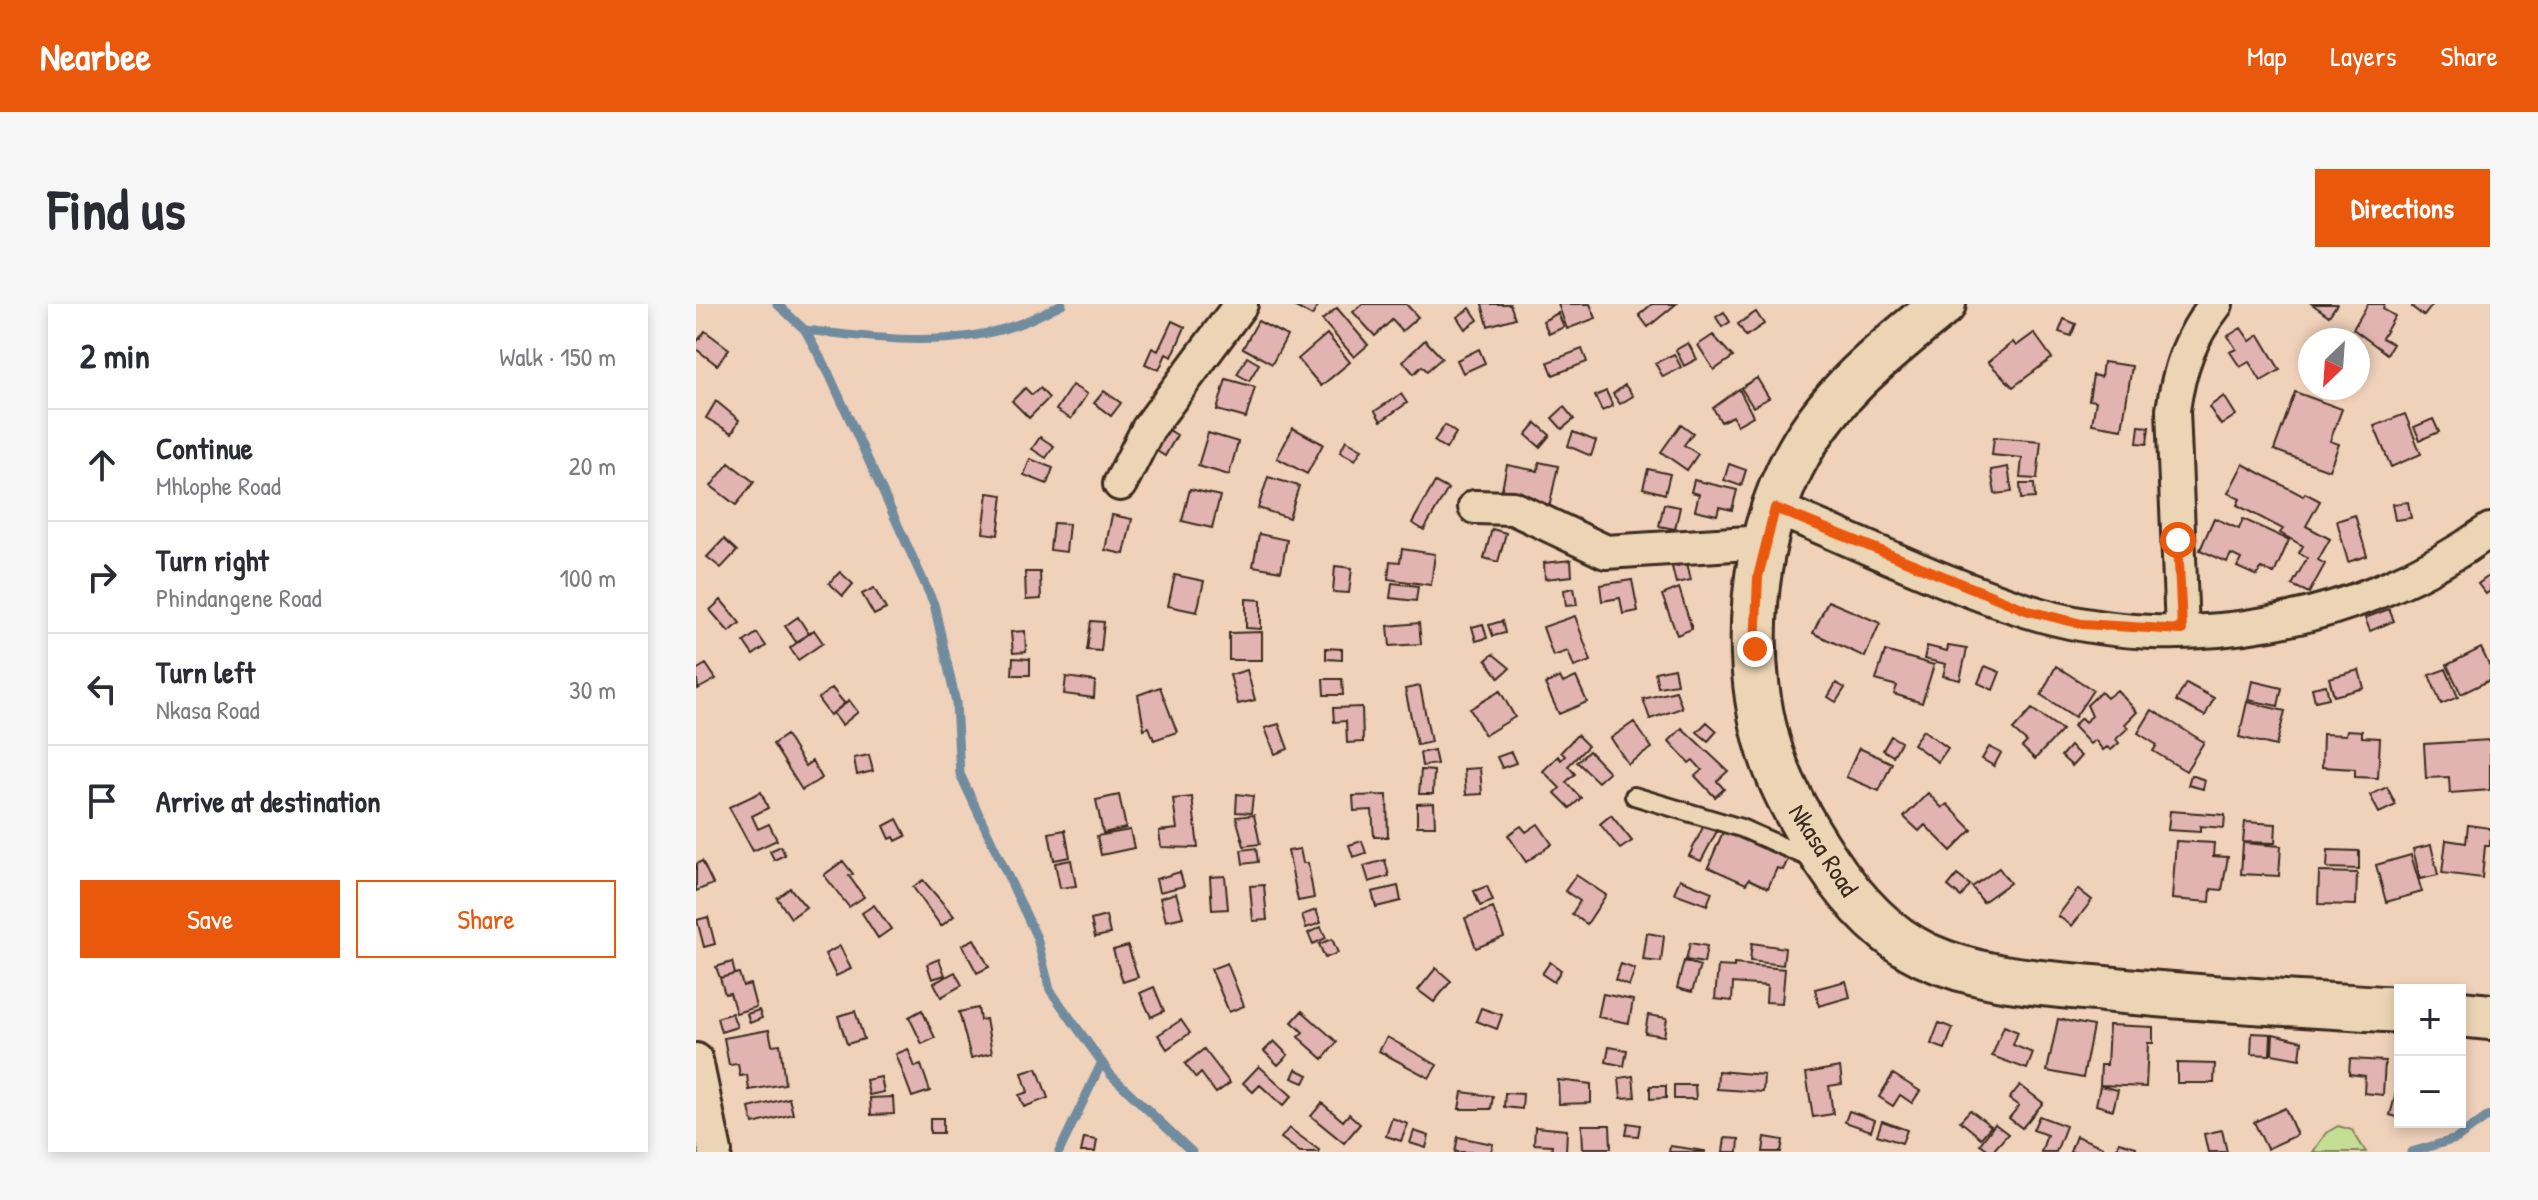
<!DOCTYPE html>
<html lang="en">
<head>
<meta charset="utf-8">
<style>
  :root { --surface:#fff; --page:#f7f7f7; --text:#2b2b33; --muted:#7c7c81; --line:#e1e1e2; --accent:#ea580c }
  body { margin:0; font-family:"Patrick Hand",sans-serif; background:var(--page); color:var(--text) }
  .controls { position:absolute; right:24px; bottom:24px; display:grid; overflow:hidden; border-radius:0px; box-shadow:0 4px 12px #0003 }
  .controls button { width:72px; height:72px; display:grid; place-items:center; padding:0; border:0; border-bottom:2px solid var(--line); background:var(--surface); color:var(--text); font:40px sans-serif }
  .compass { position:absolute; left:1602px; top:24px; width:72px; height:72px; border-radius:50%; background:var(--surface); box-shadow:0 4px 12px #0003; rotate:205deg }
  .stop { position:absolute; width:24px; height:24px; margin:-18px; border:6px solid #ea580c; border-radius:50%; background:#fff }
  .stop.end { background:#ea580c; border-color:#fff; box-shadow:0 2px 8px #0008 }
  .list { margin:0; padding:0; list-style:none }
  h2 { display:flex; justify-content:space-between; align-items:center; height:104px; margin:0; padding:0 32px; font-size:34px }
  h2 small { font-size:26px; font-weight:400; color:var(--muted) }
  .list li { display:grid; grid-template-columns:52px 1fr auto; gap:24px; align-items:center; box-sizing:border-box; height:112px; padding:0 32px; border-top:2px solid var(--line) }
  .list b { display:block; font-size:30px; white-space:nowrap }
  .list p { margin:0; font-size:26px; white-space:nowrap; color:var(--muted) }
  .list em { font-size:26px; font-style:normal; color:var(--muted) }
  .actions { display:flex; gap:16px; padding:24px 32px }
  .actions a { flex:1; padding:18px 0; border:2px solid var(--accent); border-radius:0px; text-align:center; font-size:28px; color:var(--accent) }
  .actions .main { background:var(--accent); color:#fff }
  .icon { flex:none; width:44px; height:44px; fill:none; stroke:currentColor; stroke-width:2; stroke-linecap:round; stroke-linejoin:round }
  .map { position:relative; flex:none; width:1794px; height:848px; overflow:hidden; border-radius:0px }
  header { display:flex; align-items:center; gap:48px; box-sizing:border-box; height:112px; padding:0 40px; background:var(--accent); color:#fff }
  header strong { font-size:38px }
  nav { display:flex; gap:44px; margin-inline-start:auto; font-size:28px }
  .intro { display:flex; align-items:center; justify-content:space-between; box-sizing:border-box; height:192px; padding:0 48px }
  h1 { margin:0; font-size:56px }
  .button { padding:20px 36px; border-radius:0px; background:var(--accent); color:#fff; font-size:28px; font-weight:700 }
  main { display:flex; gap:48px; padding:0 48px }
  aside { flex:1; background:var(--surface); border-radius:0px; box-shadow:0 4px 12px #0003 }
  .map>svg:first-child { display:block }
</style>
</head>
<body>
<header>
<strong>Nearbee</strong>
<nav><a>Map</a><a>Layers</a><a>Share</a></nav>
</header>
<div class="intro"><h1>Find us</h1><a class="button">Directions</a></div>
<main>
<aside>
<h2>2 min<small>Walk · 150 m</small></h2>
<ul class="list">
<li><svg class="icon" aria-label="ahead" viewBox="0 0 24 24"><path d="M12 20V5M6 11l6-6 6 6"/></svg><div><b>Continue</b><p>Mhlophe Road</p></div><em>20 m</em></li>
<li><svg class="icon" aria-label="right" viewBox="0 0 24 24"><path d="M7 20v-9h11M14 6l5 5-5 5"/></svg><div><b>Turn right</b><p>Phindangene Road</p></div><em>100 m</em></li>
<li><svg class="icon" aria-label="left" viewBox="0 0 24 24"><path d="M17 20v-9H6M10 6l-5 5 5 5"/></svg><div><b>Turn left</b><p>Nkasa Road</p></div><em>30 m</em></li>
<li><svg class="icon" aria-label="arrive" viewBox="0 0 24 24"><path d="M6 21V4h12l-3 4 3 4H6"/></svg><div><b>Arrive at destination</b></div></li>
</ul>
<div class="actions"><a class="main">Save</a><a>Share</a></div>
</aside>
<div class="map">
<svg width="1794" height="848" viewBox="0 0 1794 848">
  <rect width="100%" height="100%" fill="#f0d1ba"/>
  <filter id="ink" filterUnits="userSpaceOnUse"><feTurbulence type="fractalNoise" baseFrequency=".0125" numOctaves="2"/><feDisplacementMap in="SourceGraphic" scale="16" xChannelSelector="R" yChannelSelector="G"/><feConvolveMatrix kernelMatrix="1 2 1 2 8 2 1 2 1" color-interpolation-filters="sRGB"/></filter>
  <g filter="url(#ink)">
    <!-- green -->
    <path fill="#c5de94" stroke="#808459" stroke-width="2" d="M1642,822L1656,826L1670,848H1617L1630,829Z"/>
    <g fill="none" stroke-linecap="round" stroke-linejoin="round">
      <!-- stream -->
      <path stroke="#708c9e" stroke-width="9" d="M81,0L109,26L133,70L238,300L260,399L264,470L341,634L354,686L415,771L496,848
        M109,26C178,34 252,45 320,21C336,16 351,7 366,0
        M363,848L406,758
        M1715,848L1760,835L1794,811"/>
    </g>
    <!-- building -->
    <path fill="#e1b4b1" stroke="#3b2a1e" stroke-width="2" d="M594,0H623L616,12Z
      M666,0H710L722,13L706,27L696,16L679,32L657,8Z
      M786,0H814L819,14L792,22Z
      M862,0H894L900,14L871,25Z
      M956,0H980L952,23L943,11Z
      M1616,0H1641L1633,12Z
      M1672,0H1689L1687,5L1699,12L1686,34L1697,40L1691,50L1657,25Z
      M1718,0H1737L1728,12L1716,3Z
      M641,4L672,41L658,53L626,16Z
      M774,4L782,16L769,25L761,13Z
      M1028,8L1034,18L1026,23L1020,13Z
      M1060,8L1068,20L1050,32L1042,20Z
      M862,9L868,23L853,30L847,17Z
      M1368,15L1380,20L1375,32L1363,28Z
      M476,17L489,23L476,53L470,50L463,66L449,60L456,44L462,47Z
      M562,17L591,32L576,60L547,44Z
      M1545,24L1554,37L1563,31L1584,66L1565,77L1553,58L1544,63L1534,48L1540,45L1532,32Z
      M9,27L33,45L21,61L0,45V39Z
      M1338,29L1356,54L1317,83L1292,58L1317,38L1320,42Z
      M631,30L654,58L625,82L602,55Z
      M1017,31L1037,53L1018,66L1002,41Z
      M729,36L746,54L731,67L726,62L718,70L707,57Z
      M992,39L1001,55L988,62L980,46Z
      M783,45L789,59L767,69L761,56Z
      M886,45L891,58L857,71L852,58Z
      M978,50L985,63L967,73L959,59Z
      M551,53L563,60L553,77L541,70Z
      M1407,58L1436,62L1426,125L1396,120L1400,97L1393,96L1397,71L1405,73Z
      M1061,74L1073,94L1057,103L1045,84Z
      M530,75L559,83L550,114L521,106Z
      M376,81L391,90L375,115L360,106Z
      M929,81L937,92L924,100L917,90Z
      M329,84L336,91L344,84L353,94L333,114L316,97Z
      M1043,85L1057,112L1041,121L1037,112L1025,118L1017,104Z
      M408,87L425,99L415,112L398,99Z
      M910,87L917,102L906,107L899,92Z
      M1599,88L1646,105L1634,137L1643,140L1633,166L1578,146Z
      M705,90L711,99L685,117L679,107Z
      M1528,92L1540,111L1525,121L1513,103Z
      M20,97L43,116L36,129L10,114Z
      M868,103L878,115L866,125L856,114Z
      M1709,110L1725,150L1695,163L1678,122Z
      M1737,115L1743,128L1724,136L1718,123Z
      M840,119L854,131L844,143L830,131Z
      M985,120L997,129L988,141L1002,150L991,166L965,148Z
      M749,121L760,129L750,145L738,137Z
      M1443,122L1453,123L1451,140L1441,139Z
      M468,123L481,131L469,152L456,144Z
      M597,124L627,140L611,170L581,154Z
      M877,128L900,137L895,152L872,142Z
      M512,129L542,138L533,171L502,162Z
      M344,133L358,142L350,154L336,145Z
      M1298,133L1345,137L1341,175L1324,174L1326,154L1296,151Z
      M650,136L666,145L659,156L644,148Z
      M334,155L357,164L351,180L328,171Z
      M843,158L862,162L853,204L804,194L811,161L842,167Z
      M33,159L58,178L40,201L15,182Z
      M1033,160L1050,166L1045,182L1028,176Z
      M1547,160L1607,192L1609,189L1624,197L1610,222L1634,235L1622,256L1629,260L1613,289L1596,281L1611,254L1603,249L1607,242L1584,229L1587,225L1541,201L1544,195L1532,189Z
      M1312,163L1316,188L1299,190L1295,166Z
      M952,165L974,170L969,190L947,184Z
      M572,173L603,182L593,214L562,204Z
      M998,176L1041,186L1036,206L1023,203L1021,211L999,206L1003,190L995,188Z
      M739,178L752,185L728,226L716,219Z
      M1324,180H1338L1339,194L1325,195Z
      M494,185L524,192L516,224L486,217Z
      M292,189L307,191L302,231L287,229Z
      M1712,198L1715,214L1699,216L1696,200Z
      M968,200L984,203L979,225L963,222Z
      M416,211L436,215L428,250L409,246Z
      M1659,211L1671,252L1652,258L1641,217Z
      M1518,214L1543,225L1547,215L1593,236L1578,270L1565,264L1561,272L1541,263L1545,255L1535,250L1531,258L1504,246Z
      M357,219L373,220L370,248L354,246Z
      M796,225L810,229L802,258L788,254Z
      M563,230L591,236L585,267L557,262Z
      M28,235L41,247L25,264L11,253Z
      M706,245L739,250L735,281L692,275L694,257L704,258Z
      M875,256L876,272L849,275L848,259Z
      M991,259L995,276L980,279L976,263Z
      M639,262L656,264L653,289L637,288Z
      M144,268L157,280L147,292L133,279Z
      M329,268H344L345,295L330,296Z
      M479,271L508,277L501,308L472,302Z
      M1794,271V287L1790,290L1782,280Z
      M936,276L942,307L927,310L924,294L906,297L904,281Z
      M696,279L722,282L720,297L694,294Z
      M178,284L190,305L178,311L166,290Z
      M878,284L881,301L870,302L868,286Z
      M983,284L996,325L981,331L966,291Z
      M550,295L565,296V325L550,324Z
      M25,296L44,319L33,328L14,306Z
      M1132,297L1184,319L1169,353L1117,329Z
      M1693,305L1698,317L1674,327L1669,314Z
      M879,312L895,357L878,363L872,347L857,352L847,323Z
      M102,313L113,330L100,338L89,322Z
      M395,317L408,318L405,347L391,346Z
      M806,317L809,329L797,332L793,321Z
      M723,319L725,340L694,342L692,322Z
      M787,320L791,334L780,337L776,323Z
      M118,326L127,339L102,356L94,344Z
      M329,327L330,348L317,349L315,328Z
      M566,328V356H533V329Z
      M61,329L70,342L57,351L48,338Z
      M1231,342L1251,347L1252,342L1271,345L1264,376L1247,372L1250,360L1228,355Z
      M630,344L646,345V356L630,355Z
      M1785,344L1794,363V376L1765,390L1751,361Z
      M1189,347L1238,361L1226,399L1198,390L1201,382L1180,376Z
      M797,350L814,364L803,374L790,356Z
      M317,354L334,355V371H316Z
      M10,360L20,375L2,385L0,366Z
      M1289,362L1304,368L1297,386L1282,379Z
      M1360,362L1397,386L1379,413L1345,391Z
      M978,364L981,380L962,383L959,368Z
      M1750,365L1762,393L1745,400L1733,371Z
      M551,366L559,396L542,400L534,371Z
      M1663,366L1668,384L1638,392L1633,374Z
      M370,373L399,377L398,394L368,390Z
      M864,373L867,379L880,373L891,398L863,410L849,380Z
      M627,375H646L647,391H628Z
      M1556,377L1586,384L1582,402L1552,396Z
      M1140,379L1149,384L1140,398L1132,393Z
      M1490,379L1518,394L1509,412L1480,397Z
      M1630,381L1633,394L1619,397L1616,384Z
      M724,382L735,438L721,441L709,385Z
      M464,383L481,428L458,436L453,423L448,425L442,391Z
      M136,384L149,400L134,411L122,395Z
      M1421,386L1441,408L1429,420L1432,424L1420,435L1423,439L1415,446L1411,443L1407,446L1399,436L1394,440L1377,422L1385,414L1389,418L1396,412L1391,401L1405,388L1411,394Z
      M804,387L819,413L789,431L774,405Z
      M980,387L986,404L954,415L947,395Z
      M153,396L162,408L146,421L137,409Z
      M1551,398L1589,407L1580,442L1543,433Z
      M666,403L667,438L651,439L650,417L638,418L637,404Z
      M1336,405L1366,426L1339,455L1326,443L1331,438L1317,426Z
      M1456,406L1508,438L1490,467L1457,447L1461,441L1442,429Z
      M938,418L956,444L932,460L915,434Z
      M1011,418L1021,427L1012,437L1001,428Z
      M583,420L592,445L579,450L569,424Z
      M986,424L1032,467L1021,477L1028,485L1019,493L999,472L1006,466L997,456L993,459L973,437Z
      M1227,426L1252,444L1242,458L1217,440Z
      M1651,426L1666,427V433L1684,434L1682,474L1659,473V465L1626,463L1627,430L1650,431Z
      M90,431L109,462L116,457L126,474L106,486L77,440Z
      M881,431L892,442L872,462L879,470L870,478L885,494L874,504L859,489L864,484L847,467L862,452L865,456L869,452L865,448Z
      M1195,432L1205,438L1197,452L1187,446Z
      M1794,436V486L1754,489L1753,473L1730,474L1728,440Z
      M1374,442L1385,452L1376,462L1365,452Z
      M1293,443L1305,449L1298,462L1286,455Z
      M1163,444L1196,459L1183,487L1150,473Z
      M738,446L741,460L726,462L724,449Z
      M893,447L913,468L902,478L881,458Z
      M815,448L820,459L806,464L801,453Z
      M173,451L177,467L161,471L158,454Z
      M784,464L786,490L770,491L768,465Z
      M725,466L738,467L737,490H723Z
      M1495,471L1509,476L1507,485L1492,481Z
      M1691,483L1700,501L1683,509L1674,491Z
      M65,488L72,504L56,512L62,525L73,520L81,536L57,547L33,503Z
      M1232,489L1246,504L1251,500L1276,526L1255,547L1229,521L1223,527L1208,513Z
      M541,490L557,492L555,509L540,508Z
      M423,491L430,524L407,529L400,496Z
      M691,491L692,533H678L676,506L658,507L657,492Z
      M496,493L502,544L465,543L463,527L481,525L477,495Z
      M738,499L739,522H721V500Z
      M1474,507L1529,511L1528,524L1504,522V528L1472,526Z
      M558,511L564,540L548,542L540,513Z
      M915,511L936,537L924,545L904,520Z
      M201,515L210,532L200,537L198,533L194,535L188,522Z
      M1549,518L1580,520L1579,539L1547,538Z
      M842,520L856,540L830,558L812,531L825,522L830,528Z
      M1008,521L1021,527L1005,557L993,552Z
      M1772,521L1794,524V542H1789L1786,574L1746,569L1750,536L1770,539Z
      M1029,523L1094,551L1087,566L1081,564L1072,584L1053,575L1050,580L1012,563Z
      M369,526L374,553L358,556L353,529Z
      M434,526L438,544L405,551L401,532Z
      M666,537L670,549L657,553L653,541Z
      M1480,537L1518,539L1517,552L1532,553L1526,586L1515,585L1514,598L1476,595Z
      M1547,539L1585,542L1583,572L1545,570Z
      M1735,541L1742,571L1724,575L1717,545Z
      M85,542L89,551L78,556L74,547Z
      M560,544L562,558L547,560L545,546Z
      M604,545L607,559H612L618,594L602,597L592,547Z
      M1632,546L1663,547V565L1631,564Z
      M1715,551L1726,588L1690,598L1680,561Z
      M375,556L380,582L364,584L359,559Z
      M689,556L693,572L673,578L668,562Z
      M6,557L17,580L0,587V560Z
      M147,557L157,570L153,572L168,593L153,603L128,571Z
      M1303,564L1314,579L1287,598L1276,583Z
      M484,568L488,582L463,588L460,575Z
      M1623,568L1661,569L1660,601L1622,600Z
      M880,571L910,591L891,620L876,610L884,597L869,587Z
      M1261,571L1274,581L1265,593L1252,582Z
      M529,572L532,605L516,606L514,573Z
      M984,575L1016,588L1011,601L978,589Z
      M227,576L258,612L245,622L217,583Z
      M568,581L571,616L557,617L554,582Z
      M702,582L705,597L680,603L676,588Z
      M791,582L797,597L784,602L778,587Z
      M94,584L110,603L95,614L81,594Z
      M1382,585L1396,596L1376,622L1362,612Z
      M480,589L487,613L470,617L464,594Z
      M178,601L195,625L182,634L166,609Z
      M797,604L808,633L780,644L769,614Z
      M620,606L625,619L610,624L606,611Z
      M410,612L414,630L399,633L395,616Z
      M12,613L19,640L8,643L1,616Z
      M625,623L630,634L617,640L612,629Z
      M951,629L968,632L965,658L947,656Z
      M278,635L293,663L281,669L266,641Z
      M636,635L642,649L629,654L623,640Z
      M994,639L1011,642L1008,659L990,656Z
      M1056,639L1089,644L1087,661L1054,657Z
      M144,642L155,665L140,672L129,650Z
      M432,642L442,673L427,678L417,646Z
      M243,655L249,671L236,675L231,660Z
      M988,657L1004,662L996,688L981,684Z
      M36,658L39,670L24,674L20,663Z
      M854,658L865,666L858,678L846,670Z
      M531,659L548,702L533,708L515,665Z
      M925,660L939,665L933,682L919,676Z
      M1038,660L1089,665L1086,699L1070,698L1071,682L1037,679L1036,697L1019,695L1022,662L1038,663Z
      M740,664L755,677L738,698L722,686Z
      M259,668L266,681L245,693L238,679Z
      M43,669L47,682L54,680L60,703L40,709L34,689L29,690L24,674Z
      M1150,677L1154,693L1123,702L1119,685Z
      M458,683L468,707L455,713L444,689Z
      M907,690L937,696L933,719L902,713Z
      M282,704L284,716L290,715L296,749L275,754L263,708Z
      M785,704L806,711L801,725L780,717Z
      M63,706L66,714L54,719L51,710Z
      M226,706L239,734L226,740L213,713Z
      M159,707L168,735L151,740L142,712Z
      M606,707L641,738L627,755L602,733L607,728L596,718Z
      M36,709L41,723L25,728L21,714Z
      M952,711L971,714L968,732L949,729Z
      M1362,715L1397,722L1387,774L1351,767Z
      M485,716L494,729L471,745L462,731Z
      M1243,719L1257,724L1249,745L1235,740Z
      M1413,721L1457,723V739H1452L1450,783L1404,781L1405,761H1411Z
      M1308,722L1322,728L1317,741L1337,749L1331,765L1296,752Z
      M73,726L76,741L84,740L89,780L53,786L51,771L44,772L42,760L33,761L28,734Z
      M1556,729L1575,730L1574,751L1555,750Z
      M1577,730L1606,737L1604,755L1576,750Z
      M691,733L741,761L733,774L683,747Z
      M578,737L592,751L582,761L568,747Z
      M913,743L931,746L928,762L910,758Z
      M212,745L219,763L225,761L234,787L216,793L200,750Z
      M508,745L534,779L520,789L505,769L500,774L489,760Z
      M1654,755L1689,757L1687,791L1668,789L1669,772L1653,770Z
      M1481,759L1519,760L1518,779H1481Z
      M563,762L596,792L587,802L564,781L557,788L547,779Z
      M1144,763L1146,780L1133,782L1137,810L1117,813L1110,769Z
      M341,764L352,794L328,803L323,791L332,788L326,769Z
      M600,765L612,771L608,779L596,774Z
      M1022,767L1068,771L1067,788L1021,785Z
      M1197,770L1224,787L1216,799L1204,791L1197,802L1183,793Z
      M937,772L939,793L925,794L923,774Z
      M185,773L188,788L173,791L170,776Z
      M1704,775V814L1694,811Z
      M862,776L895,780V799L863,800Z
      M978,781H999L1000,795H978Z
      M1324,781L1347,799L1326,824L1313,814L1323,802L1313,795Z
      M954,782H970V794L954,795Z
      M1404,782L1422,786L1417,806L1400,801Z
      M766,788L797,792L795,805H763Z
      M809,789L827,790L826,805L808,803Z
      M197,793L198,810L175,811L174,794Z
      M93,794L97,810L57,820L53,804Z
      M626,799L647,817L653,810L664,820L648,839L615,812Z
      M1589,804L1601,831L1571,845L1558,818Z
      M1274,806L1295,822L1285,834L1264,817Z
      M1153,807L1179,816L1175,827L1149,818Z
      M1343,812L1370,822L1360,848H1345L1351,831L1337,826Z
      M234,814H247V829H234Z
      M696,814L712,820L705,837L690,832Z
      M1186,817L1211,826L1206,839L1181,831Z
      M932,819L944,821L942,832L930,831Z
      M1299,820L1312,830L1296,848L1284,840Z
      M886,821H914L915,844H887Z
      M839,823L871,826L870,848H855L856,841L838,840Z
      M593,824L623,846L622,848H604L585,834Z
      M1526,826L1531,848H1512L1508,830Z
      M718,827L733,832L730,844L714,839Z
      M1380,832L1407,843L1405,848H1374Z
      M762,833L797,840L795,848H759Z
      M1069,833L1087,836L1085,848H1067Z
      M388,834L401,836L399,848H385Z
      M1029,834L1043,835L1042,848H1027Z
      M1423,838L1440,843L1439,848H1420Z
      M974,842L1009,847V848H973Z"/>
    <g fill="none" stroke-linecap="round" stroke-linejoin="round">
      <defs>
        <path id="lane" d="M938,492L1045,524L1118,556"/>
        <path id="street" d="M424,180L452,125L545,0
          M779,203L817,204L910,248L1069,238
          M1079,204C1162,238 1245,279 1332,307C1483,355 1667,319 1794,226
          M1486,326L1477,106C1483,64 1494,33 1520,0
          M0,756L19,848"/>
        <path id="secondary" d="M1247,0C1193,44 1138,86 1103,148C1054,234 1045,356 1075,450C1087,487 1108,523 1130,556C1155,594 1187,631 1229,651C1286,677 1346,679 1408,685C1506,695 1605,700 1704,706
          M1764,710L1794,713"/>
      </defs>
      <!-- lane casing -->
      <use href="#lane" stroke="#3b2a1e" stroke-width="22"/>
      <!-- street casing -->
      <use href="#street" stroke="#3b2a1e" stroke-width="38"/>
      <!-- secondary casing -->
      <use href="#secondary" stroke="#3b2a1e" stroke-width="50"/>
      <!-- lane -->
      <use href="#lane" stroke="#ecd5b5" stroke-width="16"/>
      <!-- street -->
      <use href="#street" stroke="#ecd5b5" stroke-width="32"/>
      <!-- secondary -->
      <use href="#secondary" stroke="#ecd5b5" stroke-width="44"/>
    </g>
  </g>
  <g fill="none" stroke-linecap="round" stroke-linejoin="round" filter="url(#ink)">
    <!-- route -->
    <path stroke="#ea580c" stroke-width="10" d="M1059,345L1062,273L1079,204L1333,307L1386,320L1486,326L1482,236"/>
  </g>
  <g text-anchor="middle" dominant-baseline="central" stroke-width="6" stroke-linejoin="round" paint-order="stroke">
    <!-- street labels -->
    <g font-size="26" fill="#3b2a1e" stroke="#ecd5b5">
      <text transform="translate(1128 546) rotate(57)">Nkasa Road</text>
    </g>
  </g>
</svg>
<div class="controls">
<button>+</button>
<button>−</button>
</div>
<svg class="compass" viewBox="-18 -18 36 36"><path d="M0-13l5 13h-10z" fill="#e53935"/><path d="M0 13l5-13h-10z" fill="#7c7c81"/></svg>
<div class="stop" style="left:1482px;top:236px"></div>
<div class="stop end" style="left:1059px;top:345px"></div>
</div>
</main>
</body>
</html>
